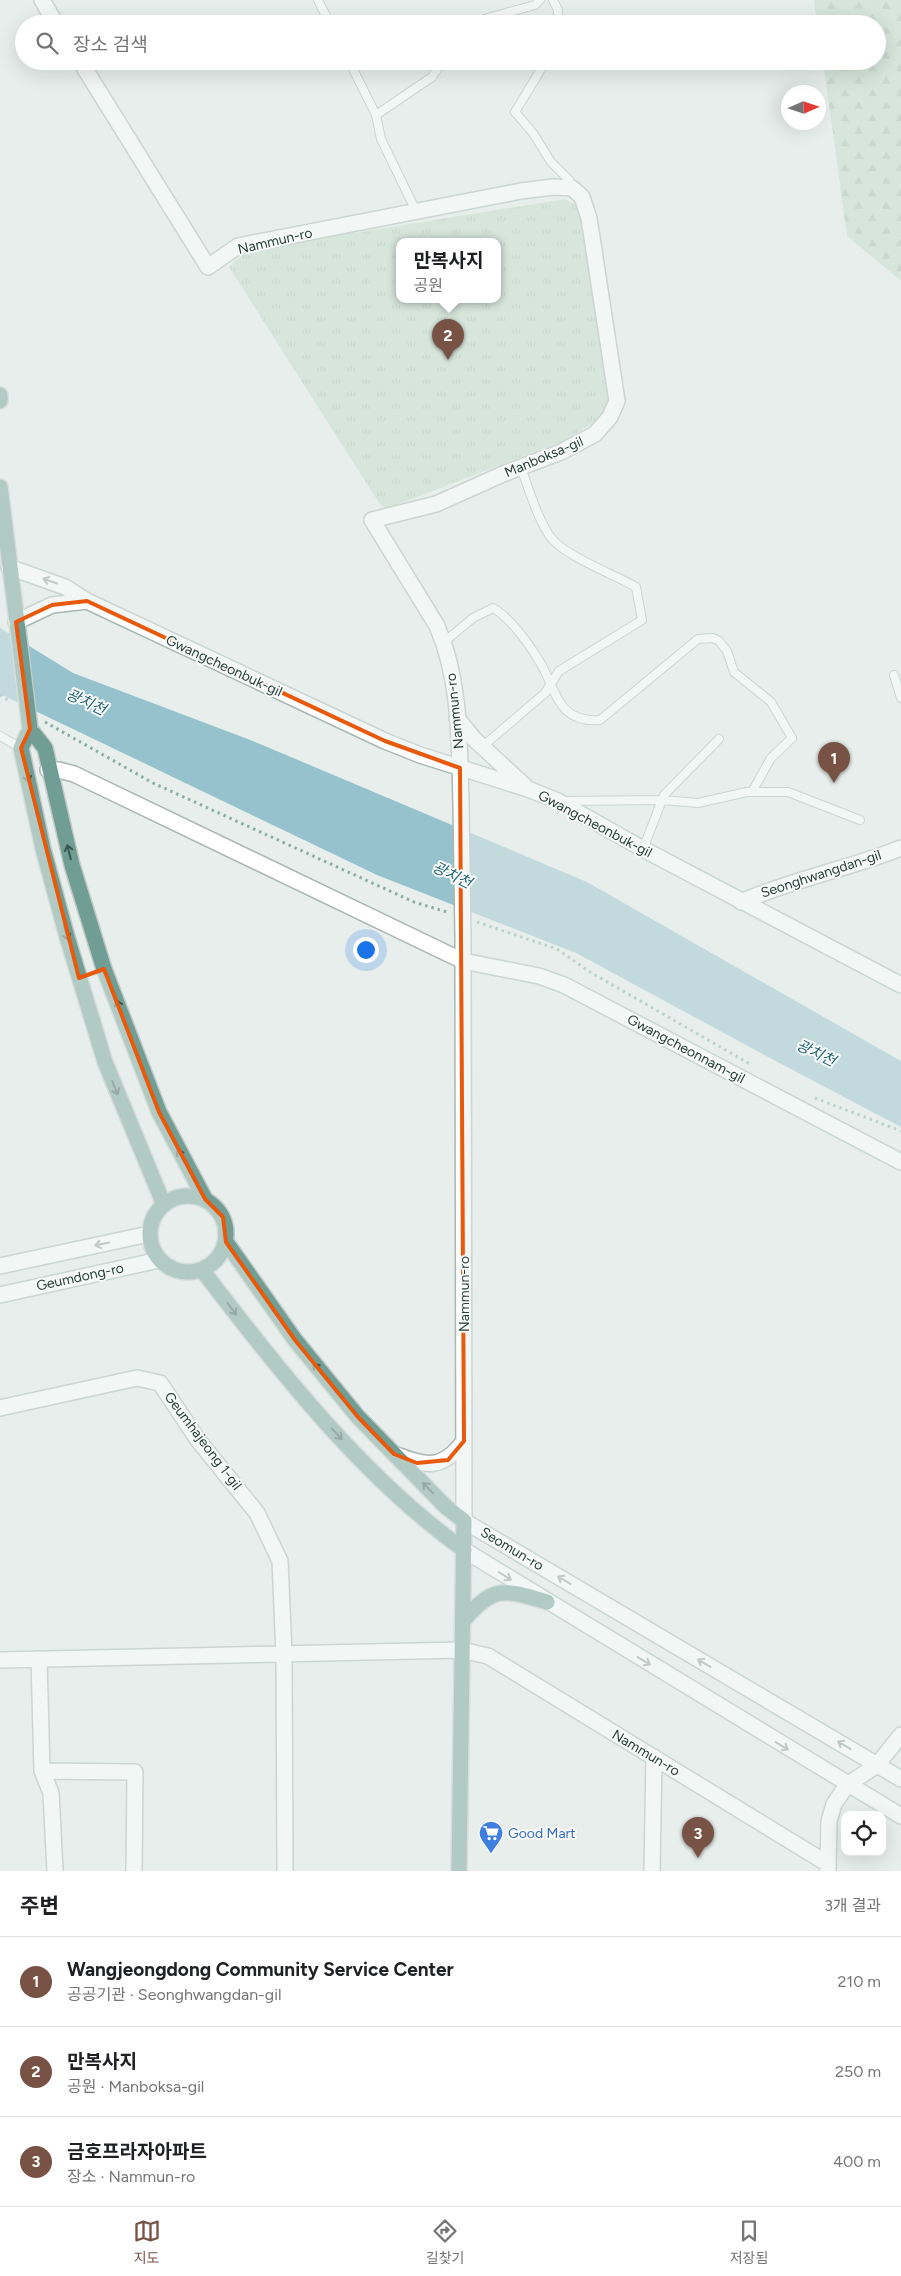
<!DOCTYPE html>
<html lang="ko">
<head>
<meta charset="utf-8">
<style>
  :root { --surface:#fff; --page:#f6f6f6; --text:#202124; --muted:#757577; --line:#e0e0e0; --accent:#785345 }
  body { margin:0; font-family:Figtree,"Noto Sans KR",sans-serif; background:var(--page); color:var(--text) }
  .controls { position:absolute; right:15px; bottom:15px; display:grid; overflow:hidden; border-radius:10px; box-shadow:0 5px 20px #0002 }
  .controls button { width:45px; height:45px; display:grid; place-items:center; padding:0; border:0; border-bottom:1px solid var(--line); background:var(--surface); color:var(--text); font:25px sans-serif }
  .compass { position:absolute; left:781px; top:85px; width:45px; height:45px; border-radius:50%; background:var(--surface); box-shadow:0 5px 20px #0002; rotate:87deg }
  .you { position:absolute; left:365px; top:949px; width:18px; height:18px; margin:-12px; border:4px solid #fff; border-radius:50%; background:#1a73e8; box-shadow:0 0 0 8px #1a73e833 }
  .badge { display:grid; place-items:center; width:32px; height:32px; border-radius:50%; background:var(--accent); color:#fff; font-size:16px; font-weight:700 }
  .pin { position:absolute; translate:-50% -41px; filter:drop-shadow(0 1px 2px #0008) }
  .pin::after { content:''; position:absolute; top:26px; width:18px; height:15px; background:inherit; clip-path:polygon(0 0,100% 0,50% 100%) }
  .popup { position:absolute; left:396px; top:238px; width:105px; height:65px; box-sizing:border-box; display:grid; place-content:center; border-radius:10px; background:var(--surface); filter:drop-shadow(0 1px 4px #0005); font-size:16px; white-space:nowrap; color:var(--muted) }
  .popup b { font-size:19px; color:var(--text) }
  .popup::after { content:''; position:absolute; left:50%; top:100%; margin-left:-10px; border:10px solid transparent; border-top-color:var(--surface) }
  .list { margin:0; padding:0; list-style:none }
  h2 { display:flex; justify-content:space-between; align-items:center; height:65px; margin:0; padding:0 20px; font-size:21px }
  h2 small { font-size:16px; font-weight:400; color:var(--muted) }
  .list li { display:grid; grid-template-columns:32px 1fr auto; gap:15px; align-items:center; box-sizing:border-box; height:90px; padding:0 20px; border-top:1px solid var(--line) }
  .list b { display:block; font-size:19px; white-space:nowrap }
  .list p { margin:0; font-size:16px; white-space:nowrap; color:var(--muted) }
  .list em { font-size:16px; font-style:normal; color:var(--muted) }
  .icon { flex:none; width:28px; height:28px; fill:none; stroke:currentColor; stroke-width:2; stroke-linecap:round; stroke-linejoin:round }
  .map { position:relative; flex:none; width:901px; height:1871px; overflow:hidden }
  .search { position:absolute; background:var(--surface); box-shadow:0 5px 20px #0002; left:15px; right:15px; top:15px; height:55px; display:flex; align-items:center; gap:12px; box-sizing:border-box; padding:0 18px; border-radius:28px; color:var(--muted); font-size:19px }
  .sheet { height:335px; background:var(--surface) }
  nav { display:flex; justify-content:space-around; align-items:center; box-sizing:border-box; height:70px; border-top:1px solid var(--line); background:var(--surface); font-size:14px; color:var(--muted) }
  nav a { display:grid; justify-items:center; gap:2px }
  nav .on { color:var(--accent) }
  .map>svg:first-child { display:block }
</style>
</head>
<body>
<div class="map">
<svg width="901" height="1871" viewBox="0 0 901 1871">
  <defs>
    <pattern id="grass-tufts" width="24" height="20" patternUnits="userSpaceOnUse" patternTransform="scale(1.25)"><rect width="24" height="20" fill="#c2dcca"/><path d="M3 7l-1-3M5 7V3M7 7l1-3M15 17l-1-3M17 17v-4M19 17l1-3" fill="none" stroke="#a7beae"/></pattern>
    <pattern id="forest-firs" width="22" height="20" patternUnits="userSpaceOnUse" patternTransform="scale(1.25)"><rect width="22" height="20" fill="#c2dcca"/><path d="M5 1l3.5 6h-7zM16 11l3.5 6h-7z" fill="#a7beae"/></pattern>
  </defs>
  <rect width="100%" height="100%" fill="#e7eeeb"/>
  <!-- grass -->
  <path fill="url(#grass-tufts)" fill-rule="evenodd" d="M565,199L580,207L586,226L609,398L603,414L590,425L563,441L386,509L379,503L229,267L248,250ZM399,241H497V299H399Z"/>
  <!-- forest -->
  <path fill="url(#forest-firs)" d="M814,0H901V281L847,236L823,61H877V24H817Z"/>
  <!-- water -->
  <path fill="#95c2cc" d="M0,628L73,673L253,741L587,882L901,1061V1127L770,1058L576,953L377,875L0,694Z"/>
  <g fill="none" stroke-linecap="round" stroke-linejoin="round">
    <defs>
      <path id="lane" d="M318,0L330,24
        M553,0L558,10L557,24
        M479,24L484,19L535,5L540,0
        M349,61L376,115
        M546,61L515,112L533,133L551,162L570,181L572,188
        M416,211L381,139L376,115L432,77L443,61
        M444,642L473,618L493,608C509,617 528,642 538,659C557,688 555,723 600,720L698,639L713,638L719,641L727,651L734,672L771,702L792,738L771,758L752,792
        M894,675L901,698
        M0,736L21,748
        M482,747L545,693L559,671L642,620L636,587C613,574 568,557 552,539C538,521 529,489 521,468
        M563,801L662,800L698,803L747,792H788L860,820
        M643,849L664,795L719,739"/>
      <path id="street" d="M42,0L56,24
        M80,61L208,267L238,246L521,191L553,187L572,188L582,197L589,218L617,401L610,417L595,434L561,452L503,474L436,504L372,520L437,626C461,681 459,743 461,802
        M48,770H59L74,774L463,961
        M741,902C793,879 848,869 901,848
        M463,938L464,1521
        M0,1408L137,1378L160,1383L198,1440L257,1513L280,1561L284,1654L285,1871
        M394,1454C426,1466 442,1471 464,1441
        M39,1659L42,1771L51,1793L55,1871
        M0,1660L461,1650L488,1656L828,1864
        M42,1771L135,1772L134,1871
        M652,1871L654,1757
        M828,1871L829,1821L834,1804L847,1785L877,1765L901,1735"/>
      <path id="secondary" d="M9,567L65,587L87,601L385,741L420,755L528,789L558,801L643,849L901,985
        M16,622L52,605L87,601
        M457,718L474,739L525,786
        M463,961L539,976L564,985L901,1162
        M0,1266L149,1234
        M0,1295L159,1260
        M464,1521L901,1779
        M464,1550L901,1816"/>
      <path id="primary" d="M0,395V401
        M0,487L18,630
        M150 1234a38 38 0 1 1 76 0a38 38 0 1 1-76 0Z
        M164,1205L105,1062L67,937L43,849L21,748L30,729L45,748L72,865L104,969L159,1112L205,1199
        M226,1242L295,1340L358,1417L446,1507L464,1521L459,1871
        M202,1270C280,1371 360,1475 464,1550
        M463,1621C494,1585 504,1589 547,1602"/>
    </defs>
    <!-- lane casing -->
    <use href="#lane" stroke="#aab6b2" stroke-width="10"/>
    <!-- street casing -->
    <use href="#street" stroke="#aab6b2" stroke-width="18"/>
    <!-- secondary casing -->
    <use href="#secondary" stroke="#a6b8b3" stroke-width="18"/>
    <!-- primary casing -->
    <use href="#primary" stroke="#c3c9c8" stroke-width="18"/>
    <!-- path -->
    <path stroke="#8aaea4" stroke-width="3" stroke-dasharray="2.5 4" stroke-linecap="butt" d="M0,695L11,702
      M45,722L153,783L414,902L447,912
      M477,922L557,949L590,972L750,1064
      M815,1098L901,1131"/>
    <!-- lane -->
    <use href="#lane" stroke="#fff" stroke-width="8"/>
    <!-- street -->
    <use href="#street" stroke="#fff" stroke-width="15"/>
    <!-- secondary -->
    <use href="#secondary" stroke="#fff" stroke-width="15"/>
    <!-- primary -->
    <use href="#primary" stroke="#709e94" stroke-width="15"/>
    <defs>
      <path id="street-bridge" d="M461,802L463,938"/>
      <path id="primary-bridge" d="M18,630L30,729"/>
    </defs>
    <!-- street-bridge casing -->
    <use href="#street-bridge" stroke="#aab6b2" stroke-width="18" stroke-linecap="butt"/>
    <!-- primary-bridge casing -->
    <use href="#primary-bridge" stroke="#c3c9c8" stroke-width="18" stroke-linecap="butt"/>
    <!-- street-bridge -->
    <use href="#street-bridge" stroke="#fff" stroke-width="15"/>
    <!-- primary-bridge -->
    <use href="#primary-bridge" stroke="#709e94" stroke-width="15"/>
  </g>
  <!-- one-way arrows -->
  <defs><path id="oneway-shaft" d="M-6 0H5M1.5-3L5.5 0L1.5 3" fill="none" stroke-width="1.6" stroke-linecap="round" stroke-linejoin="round" transform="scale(1.25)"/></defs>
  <g stroke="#939e9c">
    <use href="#oneway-shaft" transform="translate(50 581) rotate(-161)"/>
    <use href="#oneway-shaft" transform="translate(102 1244) rotate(168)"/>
    <use href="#oneway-shaft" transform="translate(505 1576) rotate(32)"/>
    <use href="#oneway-shaft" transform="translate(564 1580) rotate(-149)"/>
    <use href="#oneway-shaft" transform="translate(644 1661) rotate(31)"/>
    <use href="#oneway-shaft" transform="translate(704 1663) rotate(-149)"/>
    <use href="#oneway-shaft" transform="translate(844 1745) rotate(-149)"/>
    <use href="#oneway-shaft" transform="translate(782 1746) rotate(31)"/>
  </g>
  <g stroke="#395650">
    <use href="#oneway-shaft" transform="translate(27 775) rotate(77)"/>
    <use href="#oneway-shaft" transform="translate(69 852) rotate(-104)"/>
    <use href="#oneway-shaft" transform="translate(66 933) rotate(75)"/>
    <use href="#oneway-shaft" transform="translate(119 1007) rotate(-111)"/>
    <use href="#oneway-shaft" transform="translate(115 1088) rotate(68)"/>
    <use href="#oneway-shaft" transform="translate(181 1156) rotate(-118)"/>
    <use href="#oneway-shaft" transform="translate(232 1309) rotate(53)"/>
    <use href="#oneway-shaft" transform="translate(318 1369) rotate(-129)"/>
    <use href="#oneway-shaft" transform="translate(337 1434) rotate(47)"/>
    <use href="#oneway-shaft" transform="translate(428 1488) rotate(-134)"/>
  </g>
  <!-- marked area -->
  <path d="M0 0H901V1871H0ZM87,601L385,741L460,768L464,1441L448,1460L417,1463L394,1454L358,1417L295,1340L226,1242L223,1217L205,1199L159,1112L104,969L79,978L21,748L30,729L16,622L52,605Z" fill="#e7eeeb" fill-opacity=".55" fill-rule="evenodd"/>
  <path fill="none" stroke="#e8590c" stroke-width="4" stroke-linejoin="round" d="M87,601L385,741L460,768L464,1441L448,1460L417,1463L394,1454L358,1417L295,1340L226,1242L223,1217L205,1199L159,1112L104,969L79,978L21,748L30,729L16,622L52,605Z"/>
  <!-- icons -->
  <defs>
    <symbol id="supermarket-pin" viewBox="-11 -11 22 30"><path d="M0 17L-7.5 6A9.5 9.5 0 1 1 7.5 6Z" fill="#3f7fe0" stroke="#f7faf9"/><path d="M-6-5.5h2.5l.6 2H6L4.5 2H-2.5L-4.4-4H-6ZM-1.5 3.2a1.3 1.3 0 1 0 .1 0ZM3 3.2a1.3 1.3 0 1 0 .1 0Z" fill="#fff"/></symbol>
  </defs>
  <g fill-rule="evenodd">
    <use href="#supermarket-pin" x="477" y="1819" width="28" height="38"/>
  </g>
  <g text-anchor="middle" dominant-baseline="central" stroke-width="4" stroke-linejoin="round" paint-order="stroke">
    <!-- street labels -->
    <g font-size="14" fill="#273e39" stroke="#f7faf9">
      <text transform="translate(275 241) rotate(-13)">Nammun-ro</text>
      <text transform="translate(544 457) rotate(-23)">Manboksa-gil</text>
      <text transform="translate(224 666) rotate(25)">Gwangcheonbuk-gil</text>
      <text transform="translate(455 711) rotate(-96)">Nammun-ro</text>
      <text transform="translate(595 824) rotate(28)">Gwangcheonbuk-gil</text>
      <text transform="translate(821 874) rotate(-18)">Seonghwangdan-gil</text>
      <text transform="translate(686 1049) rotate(28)">Gwangcheonnam-gil</text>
      <text transform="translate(80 1277) rotate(-12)">Geumdong-ro</text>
      <text transform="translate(464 1294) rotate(-90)">Nammun-ro</text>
      <text transform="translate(203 1441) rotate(53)">Geumhajeong 1-gil</text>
      <text transform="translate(512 1549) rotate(31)">Seomun-ro</text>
      <text transform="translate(646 1753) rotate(31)">Nammun-ro</text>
    </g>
    <!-- shop labels -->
    <g font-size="14" fill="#366cbe" stroke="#f7faf9" text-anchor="start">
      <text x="508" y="1833">Good Mart</text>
    </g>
    <!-- water labels -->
    <g font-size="15" font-style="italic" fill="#276575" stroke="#f7faf9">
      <text transform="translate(86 702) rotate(25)">광치천</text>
      <text transform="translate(452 875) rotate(26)">광치천</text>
      <text transform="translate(816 1053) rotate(26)">광치천</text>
    </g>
  </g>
</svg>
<div class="controls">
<button><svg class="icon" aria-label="locate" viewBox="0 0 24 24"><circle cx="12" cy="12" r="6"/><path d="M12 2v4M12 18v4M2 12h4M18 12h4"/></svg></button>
</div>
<svg class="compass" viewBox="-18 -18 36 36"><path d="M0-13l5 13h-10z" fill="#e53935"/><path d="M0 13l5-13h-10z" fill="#757577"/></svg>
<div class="you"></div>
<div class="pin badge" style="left:834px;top:783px">1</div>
<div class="pin badge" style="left:448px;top:360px">2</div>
<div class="popup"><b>만복사지</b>공원</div>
<div class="pin badge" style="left:698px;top:1858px">3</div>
<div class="search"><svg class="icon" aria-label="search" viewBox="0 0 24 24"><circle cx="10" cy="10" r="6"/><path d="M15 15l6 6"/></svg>장소 검색</div>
</div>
<section class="sheet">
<h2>주변<small>3개 결과</small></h2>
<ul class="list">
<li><span class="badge">1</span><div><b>Wangjeongdong Community Service Center</b><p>공공기관 · Seonghwangdan-gil</p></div><em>210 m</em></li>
<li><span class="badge">2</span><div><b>만복사지</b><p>공원 · Manboksa-gil</p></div><em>250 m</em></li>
<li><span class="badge">3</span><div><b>금호프라자아파트</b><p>장소 · Nammun-ro</p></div><em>400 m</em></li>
</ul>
</section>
<nav>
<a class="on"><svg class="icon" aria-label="map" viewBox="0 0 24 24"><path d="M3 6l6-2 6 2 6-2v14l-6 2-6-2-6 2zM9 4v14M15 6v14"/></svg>지도</a>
<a><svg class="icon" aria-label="directions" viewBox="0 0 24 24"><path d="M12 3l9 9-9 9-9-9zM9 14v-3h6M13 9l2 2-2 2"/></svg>길찾기</a>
<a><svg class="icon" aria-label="saved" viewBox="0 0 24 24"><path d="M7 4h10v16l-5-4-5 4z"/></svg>저장됨</a>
</nav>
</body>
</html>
